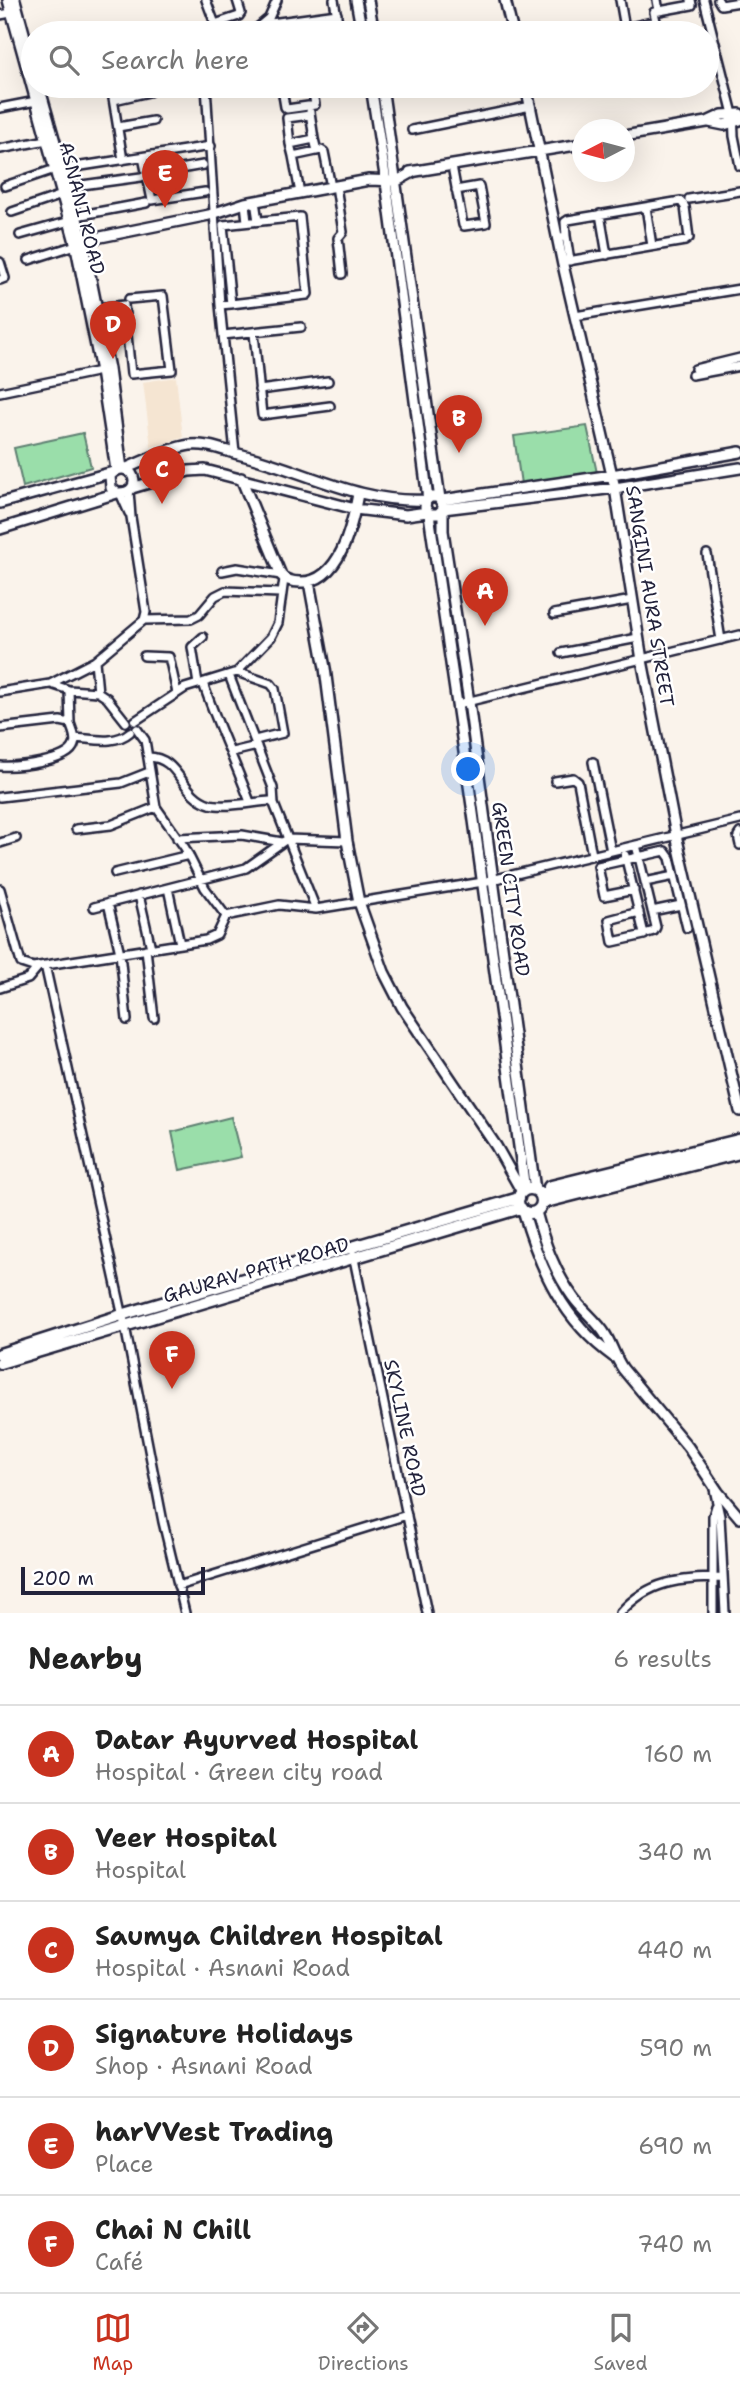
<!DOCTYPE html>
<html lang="en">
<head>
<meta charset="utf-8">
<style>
  :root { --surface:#fff; --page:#f6f6f6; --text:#222; --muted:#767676; --line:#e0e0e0; --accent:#c8321e }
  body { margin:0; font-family:"Shantell Sans",sans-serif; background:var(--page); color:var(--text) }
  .compass { position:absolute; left:572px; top:119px; width:63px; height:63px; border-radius:50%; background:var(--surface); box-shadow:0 7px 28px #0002; rotate:264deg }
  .scale { position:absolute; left:21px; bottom:18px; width:184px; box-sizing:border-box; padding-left:7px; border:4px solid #22223b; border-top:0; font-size:19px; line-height:24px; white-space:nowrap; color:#22223b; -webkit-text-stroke:5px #fff; paint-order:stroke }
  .you { position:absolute; left:469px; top:770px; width:24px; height:24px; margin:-18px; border:5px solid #fff; border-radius:50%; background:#1a73e8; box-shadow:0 0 0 10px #1a73e833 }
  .badge { display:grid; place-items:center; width:46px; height:46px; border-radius:50%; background:var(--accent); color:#fff; font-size:23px; font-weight:700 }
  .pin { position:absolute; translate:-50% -58px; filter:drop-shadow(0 2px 4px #0008) }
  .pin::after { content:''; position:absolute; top:37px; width:24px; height:21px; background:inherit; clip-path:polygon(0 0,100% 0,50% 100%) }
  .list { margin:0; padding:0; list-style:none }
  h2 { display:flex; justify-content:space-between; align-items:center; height:91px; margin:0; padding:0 28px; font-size:30px }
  h2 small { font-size:23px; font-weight:400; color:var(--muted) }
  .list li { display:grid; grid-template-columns:46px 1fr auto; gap:21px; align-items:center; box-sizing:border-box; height:98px; padding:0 28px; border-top:2px solid var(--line) }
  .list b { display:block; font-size:26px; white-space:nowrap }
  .list p { margin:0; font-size:23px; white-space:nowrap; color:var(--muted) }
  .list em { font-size:23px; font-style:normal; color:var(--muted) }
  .icon { flex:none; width:38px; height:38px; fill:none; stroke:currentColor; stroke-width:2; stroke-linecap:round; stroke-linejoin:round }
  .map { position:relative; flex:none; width:740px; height:1613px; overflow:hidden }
  .search { position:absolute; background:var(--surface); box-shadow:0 7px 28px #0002; left:21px; right:21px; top:21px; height:77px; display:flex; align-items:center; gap:18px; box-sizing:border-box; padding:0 24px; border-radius:38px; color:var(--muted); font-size:26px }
  .sheet { height:679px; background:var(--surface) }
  nav { display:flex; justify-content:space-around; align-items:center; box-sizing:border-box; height:98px; border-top:2px solid var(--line); background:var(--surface); font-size:19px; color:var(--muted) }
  nav a { display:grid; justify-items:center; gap:4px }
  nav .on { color:var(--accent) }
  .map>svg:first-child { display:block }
</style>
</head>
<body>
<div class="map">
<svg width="740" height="1613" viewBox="0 0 740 1613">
  <rect width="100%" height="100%" fill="#faf3eb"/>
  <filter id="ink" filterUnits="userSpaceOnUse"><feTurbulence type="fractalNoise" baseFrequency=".0143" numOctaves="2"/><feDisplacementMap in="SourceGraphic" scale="14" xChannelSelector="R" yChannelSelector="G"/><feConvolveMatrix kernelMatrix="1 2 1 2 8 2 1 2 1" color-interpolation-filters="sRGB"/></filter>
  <g filter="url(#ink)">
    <!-- built -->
    <path fill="#f5e5d2" d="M176,377L183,438L151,447L143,382Z"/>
    <!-- green -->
    <path fill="#9adeaa" stroke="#5e8072" stroke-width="2" d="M587,426L597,473L521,484L514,436Z
      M83,433L91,467L23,487L14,448Z
      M231,1117L241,1157L180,1170L172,1132Z"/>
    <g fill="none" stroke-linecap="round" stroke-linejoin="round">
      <defs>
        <path id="minor" d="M206,0L215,24L239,16L241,13L237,0
          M334,0L340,33
          M620,0L625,28L656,21L654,12L692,5L691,0
          M657,0L659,11
          M704,0L733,114L734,136L740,166
          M718,0L721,5L740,2
          M0,15L11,13
          M271,23L337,14
          M251,33L269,18L277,0
          M111,86L123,160
          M206,86L220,305L235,453
          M290,86L282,89L285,107L287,109L315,105L312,86
          M114,100L149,92
          M0,108L36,101
          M310,112L314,139
          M118,127L153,121
          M412,130L531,106
          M290,144L287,118L310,115
          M0,149L52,139
          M293,156L290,144L314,139L317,151
          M143,157L152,200L205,192
          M452,166L463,225L464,226L486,223L479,186L456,190
          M62,169L211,146
          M146,175L203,165
          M5,186L55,169
          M336,186L343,232L338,238L342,274
          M67,187L141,177
          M300,193L293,156L321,150L324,152L331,187
          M689,199L740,191
          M255,201L258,221
          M245,203L247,222
          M646,207L652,246
          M12,212L62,195
          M600,214L607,255
          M76,216L146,203
          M20,235L70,221
          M566,236L570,261
          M557,238L566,236L565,222L568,220L675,202L681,201L685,207L689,238L685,241L562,262
          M29,260L76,245
          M0,262L5,278L0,280
          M220,305L231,304L307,295L308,294L300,217L223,225L231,304
          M97,308L124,305L131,374L172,370L163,296L129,299
          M575,316L740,289
          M254,333L262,415L330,406
          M223,335L301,327
          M695,369L740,358
          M692,375L740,366
          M259,390L328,381
          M0,392L105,370
          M120,493L129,513
          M707,554L721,640
          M222,571L237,568L281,575
          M554,614L632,600
          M144,620L191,619L199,615L215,596L225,591L280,593
          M561,653L638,638
          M144,656L169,657L177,693
          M95,661L98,692L107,698L126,722
          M237,672L271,684L275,689L283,733L255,740
          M229,675L273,788L274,804
          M203,683C217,724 235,762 250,802
          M51,684L69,690L98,692
          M198,684L192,647L203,637
          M69,690L70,723
          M0,692L50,684L95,661L144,620L146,612L131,517L129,491
          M458,704L740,635
          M135,721L185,688L237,672L271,637L278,623L284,579
          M0,728L60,721L70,723C72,730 77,738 74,745C69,762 16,767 0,766
          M137,729L145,740L156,807L185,848L205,888L226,916
          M75,738C94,739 115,745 130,732
          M232,752L257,746
          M148,757C180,757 180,795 210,804C225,808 254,802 270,801L274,804L316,909
          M593,762L611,851
          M555,781L573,778L578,782L592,855
          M0,797L121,783L149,772
          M76,829L111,825L156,807
          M740,833L738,836L740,845
          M177,838L242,835L282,842
          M0,843L16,838
          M636,845L656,927L654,931L644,934
          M625,855L644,934V935L613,942L609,920L639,912
          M115,873L189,855
          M645,882L674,876
          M168,888L180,944
          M0,889L21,963L33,967L206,940L217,935L226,916L279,905L316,909L483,882L740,820
          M634,890L604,896L598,866L665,851L670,858L687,928
          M139,895L151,948
          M108,903L120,953L127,1020
          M94,907L246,868L287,839L347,841
          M652,911L681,905
          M146,949L154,1018
          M45,965L125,1326L163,1522L185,1613
          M0,988L28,979L39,966
          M353,1254L427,1613
          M714,1489L720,1516L725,1613
          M178,1586L407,1515
          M620,1613C650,1579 681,1579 723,1578
          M713,1613V1516L716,1506"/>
        <path id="tertiary" d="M8,0L75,242L101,371L116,470
          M15,0L33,66
          M356,0L362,33
          M368,0L374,33
          M505,0L513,33
          M39,86L83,240L109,369L122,469
          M371,86L386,182L428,499
          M382,86L440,499
          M526,86L563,265L615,488L642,660L676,835L740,1111
          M709,122L724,125L740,120
          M624,136L707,122L722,115L740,114
          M410,172L582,144
          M81,241L209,215L245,203L369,180L397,181L413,172
          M124,469C145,461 168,448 190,445C206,443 223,450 238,454C302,469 358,504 426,500
          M241,478L281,575C286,581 293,582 300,582C340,583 352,526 358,494
          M132,488L189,471L205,470L355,509L406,515L427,512
          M442,500L612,475L740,452
          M0,503L113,472
          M443,509L615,488L740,468
          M442,510L438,514H429L425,507L426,500L431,497H438L443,505V531L469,702L535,1190
          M429,514L472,806L525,1190
          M0,529L117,493C148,495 131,453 110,476L111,488L117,493
          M309,582L325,668L347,841L359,902L384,972L402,1007L496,1146L522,1192
          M545,1194L549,1186L740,1139
          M523,1210C540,1269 563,1321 614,1357
          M536,1212C544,1242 554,1271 573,1297C582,1310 597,1321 605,1334C612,1345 615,1358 623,1369L688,1447L718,1492L740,1518"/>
        <path id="secondary" d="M518 1201a12 12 0 1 1 24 0a12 12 0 1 1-24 0Z
          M541,1195L740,1145
          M542,1203L740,1153
          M0,1354L128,1313L519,1198
          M0,1363L521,1208"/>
      </defs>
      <!-- minor casing -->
      <use href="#minor" stroke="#22223b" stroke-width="12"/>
      <!-- tertiary casing -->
      <use href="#tertiary" stroke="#22223b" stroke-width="14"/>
      <!-- secondary casing -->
      <use href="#secondary" stroke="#22223b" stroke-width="15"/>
      <!-- minor -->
      <use href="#minor" stroke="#fff" stroke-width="7"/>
      <!-- tertiary -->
      <use href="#tertiary" stroke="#fff" stroke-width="9"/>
      <!-- secondary -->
      <use href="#secondary" stroke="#fff" stroke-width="10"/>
    </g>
  </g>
  <g text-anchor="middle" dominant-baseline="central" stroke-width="5" stroke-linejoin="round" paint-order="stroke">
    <!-- street labels -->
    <g font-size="19" fill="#22223b" stroke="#fff">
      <text transform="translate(82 208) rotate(76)">ASNANI ROAD</text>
      <text transform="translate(650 596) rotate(81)">SANGINI AURA STREET</text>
      <text transform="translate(511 889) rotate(82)">GREEN CITY ROAD</text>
      <text transform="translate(256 1270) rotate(-16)">GAURAV PATH ROAD</text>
      <text transform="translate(405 1428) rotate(78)">SKYLINE ROAD</text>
    </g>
  </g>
</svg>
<svg class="compass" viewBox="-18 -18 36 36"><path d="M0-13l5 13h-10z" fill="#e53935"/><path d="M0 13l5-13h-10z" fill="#767676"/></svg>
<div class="scale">200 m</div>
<div class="you"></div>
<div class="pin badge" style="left:485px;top:626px">A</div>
<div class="pin badge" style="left:459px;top:453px">B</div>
<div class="pin badge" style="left:162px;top:504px">C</div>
<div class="pin badge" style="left:113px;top:359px">D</div>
<div class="pin badge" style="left:165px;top:208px">E</div>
<div class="pin badge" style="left:172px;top:1389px">F</div>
<div class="search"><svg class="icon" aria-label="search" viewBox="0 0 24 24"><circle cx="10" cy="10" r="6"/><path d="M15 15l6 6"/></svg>Search here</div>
</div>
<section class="sheet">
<h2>Nearby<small>6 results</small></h2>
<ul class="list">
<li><span class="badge">A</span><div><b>Datar Ayurved Hospital</b><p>Hospital · Green city road</p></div><em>160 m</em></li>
<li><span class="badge">B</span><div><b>Veer Hospital</b><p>Hospital</p></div><em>340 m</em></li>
<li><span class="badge">C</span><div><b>Saumya Children Hospital</b><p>Hospital · Asnani Road</p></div><em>440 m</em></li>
<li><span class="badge">D</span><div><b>Signature Holidays</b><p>Shop · Asnani Road</p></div><em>590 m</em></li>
<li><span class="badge">E</span><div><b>harVVest Trading</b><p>Place</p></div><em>690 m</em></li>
<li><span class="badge">F</span><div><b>Chai N Chill</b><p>Café</p></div><em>740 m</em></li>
</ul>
</section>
<nav>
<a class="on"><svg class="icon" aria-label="map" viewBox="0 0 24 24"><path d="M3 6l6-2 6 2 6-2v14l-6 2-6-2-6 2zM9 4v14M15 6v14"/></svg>Map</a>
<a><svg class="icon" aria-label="directions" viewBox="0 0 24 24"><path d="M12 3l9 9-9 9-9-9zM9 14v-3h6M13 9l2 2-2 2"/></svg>Directions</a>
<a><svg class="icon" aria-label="saved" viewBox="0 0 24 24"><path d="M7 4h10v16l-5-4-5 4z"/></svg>Saved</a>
</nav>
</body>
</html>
